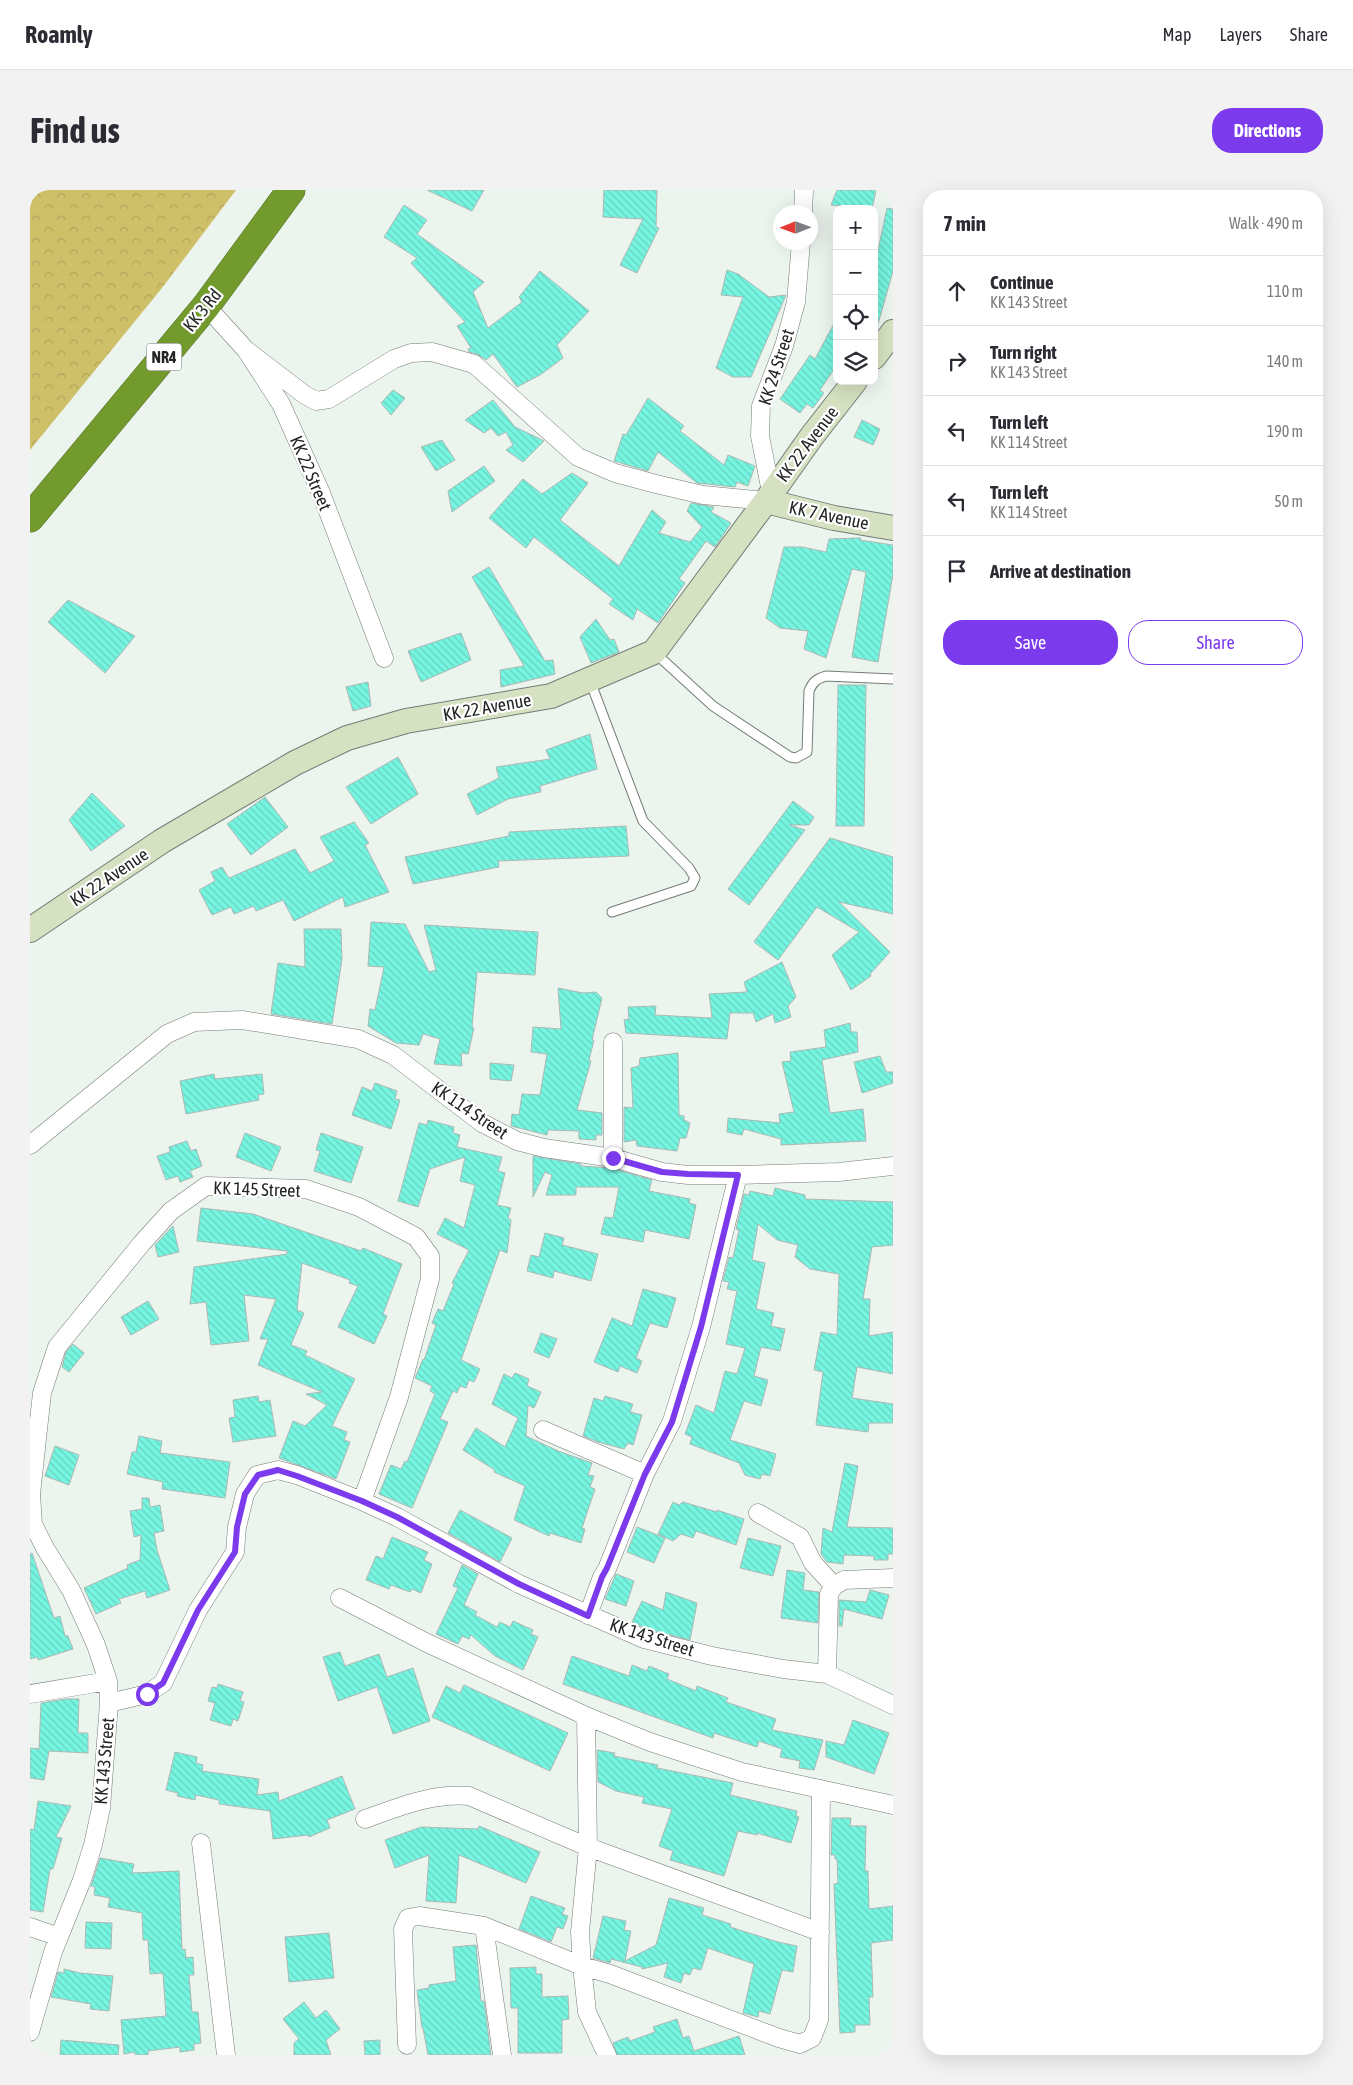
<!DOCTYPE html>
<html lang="en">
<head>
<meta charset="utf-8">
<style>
  :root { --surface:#fff; --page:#f2f2f3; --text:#2b2b33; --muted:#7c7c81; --line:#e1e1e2; --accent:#7c3aed }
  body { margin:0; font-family:"Asap Condensed",sans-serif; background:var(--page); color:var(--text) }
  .controls { position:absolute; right:15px; top:15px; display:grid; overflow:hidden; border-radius:10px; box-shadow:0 5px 20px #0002 }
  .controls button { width:45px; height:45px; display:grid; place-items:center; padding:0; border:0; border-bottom:1px solid var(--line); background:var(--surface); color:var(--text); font:25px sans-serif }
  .compass { position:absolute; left:743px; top:15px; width:45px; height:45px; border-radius:50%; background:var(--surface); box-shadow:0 5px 20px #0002; rotate:269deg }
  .stop { position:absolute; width:15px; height:15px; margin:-11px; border:4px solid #7c3aed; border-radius:50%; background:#fff }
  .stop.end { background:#7c3aed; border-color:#fff; box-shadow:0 1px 5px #0008 }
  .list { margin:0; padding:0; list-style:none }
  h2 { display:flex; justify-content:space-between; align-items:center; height:65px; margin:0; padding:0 20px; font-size:21px }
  h2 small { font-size:16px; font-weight:400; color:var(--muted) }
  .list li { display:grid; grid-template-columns:32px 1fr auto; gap:15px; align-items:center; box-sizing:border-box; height:70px; padding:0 20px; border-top:1px solid var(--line) }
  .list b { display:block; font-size:19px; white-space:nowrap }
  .list p { margin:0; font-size:16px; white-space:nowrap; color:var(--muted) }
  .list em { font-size:16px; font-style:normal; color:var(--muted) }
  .actions { display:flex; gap:10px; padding:15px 20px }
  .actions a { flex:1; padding:11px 0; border:1px solid var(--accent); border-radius:20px; text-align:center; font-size:18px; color:var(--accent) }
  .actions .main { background:var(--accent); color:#fff }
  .icon { flex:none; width:28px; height:28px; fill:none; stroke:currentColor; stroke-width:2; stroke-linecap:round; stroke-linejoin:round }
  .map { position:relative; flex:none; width:863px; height:1865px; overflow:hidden; border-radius:20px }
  header { display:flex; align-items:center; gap:30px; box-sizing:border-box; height:70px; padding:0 25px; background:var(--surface); border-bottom:1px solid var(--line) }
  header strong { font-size:24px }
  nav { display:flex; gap:28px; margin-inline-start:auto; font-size:18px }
  .intro { display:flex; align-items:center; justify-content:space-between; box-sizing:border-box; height:120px; padding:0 30px }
  h1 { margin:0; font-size:35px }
  .button { padding:12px 22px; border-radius:20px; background:var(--accent); color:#fff; font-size:18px; font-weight:700 }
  main { display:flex; gap:30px; padding:0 30px }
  aside { flex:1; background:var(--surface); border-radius:20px; box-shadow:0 5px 20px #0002 }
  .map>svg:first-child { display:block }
</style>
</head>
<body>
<header>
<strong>Roamly</strong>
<nav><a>Map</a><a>Layers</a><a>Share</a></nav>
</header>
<div class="intro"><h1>Find us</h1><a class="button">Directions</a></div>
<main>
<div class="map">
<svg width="863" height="1865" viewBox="0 0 863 1865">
  <defs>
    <pattern id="park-crowns" width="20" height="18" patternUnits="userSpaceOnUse" patternTransform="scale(1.25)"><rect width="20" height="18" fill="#cec069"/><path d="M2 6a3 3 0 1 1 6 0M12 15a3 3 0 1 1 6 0" fill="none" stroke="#b1a55b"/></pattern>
    <pattern id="building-back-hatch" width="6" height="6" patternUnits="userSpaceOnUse" patternTransform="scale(1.25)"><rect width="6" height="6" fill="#76f5e0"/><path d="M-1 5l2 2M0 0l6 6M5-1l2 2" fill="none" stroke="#66d2c0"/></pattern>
  </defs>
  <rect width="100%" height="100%" fill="#ecf4ee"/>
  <!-- park -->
  <path fill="url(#park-crowns)" d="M0,0H206L132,98L0,260Z"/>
  <!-- building -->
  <path fill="url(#building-back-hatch)" stroke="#adb8b5" d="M397,0H454L442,21Z
    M574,0H627L626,37L629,38L607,83L590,75L613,29L573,27Z
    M807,0H846L842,19L801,15Z
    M374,15L397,30L387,44L454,92L443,102L458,138L492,112L489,107L510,81L559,121L527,155L533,168L510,185L487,197L463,164L456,170L447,164L439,162L438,159L441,158L427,136L435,132L381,73L387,68L354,47Z
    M857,18L863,19V81L848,134L844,133V79Z
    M697,80L708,84L739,107L756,105L721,187H703L686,178L713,107L691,105Z
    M807,128V175L790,200L794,203L783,218L777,214L770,223L750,209L780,165L785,169Z
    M363,200L375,208L361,225L351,213Z
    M618,208L654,236L650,241L694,275L698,265L725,276L718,296L707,292L705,297L667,293L628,262L618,281L584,271L593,244L596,245Z
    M463,210L485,237L514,251L493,272L476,260L483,255L476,242L468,246L461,238L454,243L435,230Z
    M832,230L850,239L843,255L824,247Z
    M412,250L425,270L406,281L391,257Z
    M454,276L465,291L422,322L418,301Z
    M542,283L558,293L530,330L589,376L622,320L636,332L629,343L660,352L672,337L657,321L661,313L684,317L681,322L701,333L685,357L676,351L649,389L655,393L628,433L607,419L603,430L579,414L583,409L504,347L496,358L459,328L493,289L512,304Z
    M831,348L830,350L863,355V384L848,472L822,467L836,382L822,379L796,468L774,459L778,441L750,438L736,428L754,357H772L796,362L799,349Z
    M459,377L515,471L523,470L525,484L471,497L470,480L494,476L442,387Z
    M38,410L105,446L75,483L18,432Z
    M566,429L580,450L584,449L589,462L561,473L550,447Z
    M431,443L441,470L391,492L378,461Z
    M338,492L341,516L323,521L316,497Z
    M808,495H836L834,636H806Z
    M560,544L567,579L510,596L511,602L478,609L447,625L437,604L469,588L466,577L520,569L516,560Z
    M368,567L388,604L341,634L316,597Z
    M62,603L95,636L61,661L39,630Z
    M235,607L258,637L221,665L197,634Z
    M763,611L784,627L779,635H759L775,640L719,715L698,699Z
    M324,632L339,653L335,655L359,702L315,717L313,707L264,731L253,710L226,721L224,716L204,724L201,717L182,725L169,700L185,691L181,682L192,677L199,688L265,659L280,683L304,671L290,647Z
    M596,636L599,666L468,671L469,677L383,694L375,667L479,646V642Z
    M800,648L863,667V724L809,712L860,762L840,784L841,786L821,800L802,765L829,742L787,717L748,770L724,752Z
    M341,732L375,734L399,782L406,780L394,735L508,742L505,785L447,782L442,837L444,838L438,864L431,863L432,876L404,874L410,849L393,844L389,855L366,853L338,836L340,819L345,820L354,777L338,776Z
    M274,739H311L312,769L302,834L241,824L248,773L275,777Z
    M752,772L766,807L758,816L761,827L745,833L743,824L726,832L723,823H700L697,849L596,843L594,830L599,829L598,817L626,816L625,825L682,828L679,804L717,802L714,792Z
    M528,798L553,803L566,802L572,808L562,850H564L559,870L561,871L547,920L572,923V945H566V950L549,949V941L518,940L517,945L481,936L482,924L489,925L492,904L510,905L517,864L501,862L503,837L531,839Z
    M820,833L821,842H827L828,862L792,870L800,923L833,919L836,951L751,955V949L714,939L712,945L697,942L698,928L750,933L749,924L764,922L752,872L761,871L760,862L796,857L794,840Z
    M648,863L649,925L654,926V930L660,933L656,948H650L647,961L607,956L606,950L594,952V917L603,918L601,878L609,876L610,868Z
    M850,866L856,882H863V893L832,903L824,872Z
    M460,873L484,875L481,891L460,889Z
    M184,884L185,889L232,884L234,904L228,905L229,910L156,924L150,891Z
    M345,893L367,901L365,909L370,910L361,939L322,925L332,897L342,901Z
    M398,930L424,937L423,943L430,945L427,957L472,967L468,981L475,983L467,1015L481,1018L478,1028L481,1030L477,1063L470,1060L431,1170L450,1179L444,1192L439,1190L436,1198L430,1196L427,1203L423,1201L410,1229L418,1232L382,1318L349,1304L361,1275L371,1279L375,1271L377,1272L405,1204L400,1201L402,1196L385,1188L393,1169L394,1170L406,1135L402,1133L408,1119L413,1121L424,1094L422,1093L439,1060L407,1044L415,1028L434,1038L445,995L430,991L435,967L400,979L388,1017L368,1011L389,933L397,935Z
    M215,943L251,957L241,981L206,967Z
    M291,943L333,957L321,993L284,981L290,961L286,960Z
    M157,951L161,961L166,959L172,976L160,981L163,987L150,992L148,986L136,990L127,966L140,962L139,957Z
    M503,966L551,974V976L581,978L622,990L619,1001L660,1009L659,1013L666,1015L659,1049L615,1040L613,1052L571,1044L575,1027L583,1028L589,997H546V1005H516L522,985L515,982L503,1007Z
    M745,998L775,1005V1009L863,1012V1055L842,1057L833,1109H840L839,1146L863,1142V1184L827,1177L822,1208L863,1214V1233H839L838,1242L786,1235L793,1182L784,1180L791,1142L807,1145L809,1084L780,1079L765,1067L768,1055L747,1050L728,1034L722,1070L735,1073L726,1119L744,1123L741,1136L755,1139L750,1161L731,1157L724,1186L738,1190L731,1216L714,1211L700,1250L746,1264L740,1286L732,1284L730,1289L715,1285L709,1273L660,1254L662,1247L655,1244L666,1215L684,1223L695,1181L707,1184L715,1158L696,1154L707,1101L697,1099L699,1092L693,1091L699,1067L703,1068L709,1040L706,1039L714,1004L719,1005L720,1001L743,1006Z
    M171,1018L223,1024L331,1061L333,1058L372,1074L353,1124L357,1126L344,1154L308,1137L328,1096L319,1093L320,1090L272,1073L267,1120L274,1123L261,1155L277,1161L275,1165L325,1189L302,1236L317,1242L314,1250L320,1252L306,1289L249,1268L263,1231L275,1236L297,1215L276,1204L292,1202L228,1175L238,1149H230L246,1109L214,1105L219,1151L181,1155L176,1112L160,1114L164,1077L257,1064V1061L167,1051Z
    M143,1036L149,1062L128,1067L125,1055Z
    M515,1043L534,1048L532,1055L568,1064L561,1091L524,1081L523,1088L497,1081L501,1065L509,1067Z
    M613,1099L646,1108L637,1138L620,1133L606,1168L612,1171L607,1183L590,1176L588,1182L564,1172L582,1128L602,1136Z
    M118,1111L129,1129L101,1145L91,1127Z
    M511,1143L527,1149L519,1168L504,1162Z
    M43,1154L54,1163L39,1182L32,1177L36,1162Z
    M485,1183L499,1189L497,1196L511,1202L504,1218L498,1215L496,1246L528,1261L562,1273L558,1285L564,1286L560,1297L565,1299L552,1338L555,1339L551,1353L520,1343L519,1346L484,1330L495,1296L464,1282L465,1280L433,1260L446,1238L475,1257L488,1228L462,1214L474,1184L482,1188Z
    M228,1206L229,1212L240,1210L246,1246L203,1252L199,1228L205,1227L203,1210Z
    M575,1206L603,1214L600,1222L612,1225L603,1255L598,1253L594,1259L568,1252L553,1246L564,1208L573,1211Z
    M109,1246L132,1251L130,1263L200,1272L195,1308L132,1299L133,1292L97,1284L102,1262H106Z
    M25,1256L49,1265L39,1295L15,1286Z
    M815,1273L828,1276L817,1337L863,1338V1364H858V1370H844V1366L814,1365L813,1374L797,1372L791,1364L793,1338L802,1342Z
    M112,1308H119L120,1317L130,1315L134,1341L124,1343L127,1360L140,1400L117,1408L115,1401L89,1409L91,1413L66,1424L54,1398L98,1378L97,1375L110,1370L111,1345L104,1347L100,1321L112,1319Z
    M643,1312L649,1315L653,1312L687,1322V1320L714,1329L706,1355L666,1341L663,1348L651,1344L643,1351L628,1344Z
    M430,1320L482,1348L470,1372L418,1343Z
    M607,1337L635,1348L624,1373L597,1362Z
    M362,1347L398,1362L394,1370L402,1374L391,1403L382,1399L380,1402L361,1395L359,1399L336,1390L346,1366L353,1369Z
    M718,1348L751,1356L743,1386L710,1378Z
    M2,1363L24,1428L30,1426L35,1446H38L43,1459L8,1470V1467L0,1469V1364Z
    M432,1375L448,1384L434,1415L447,1422L445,1425L467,1437L470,1432L480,1437L483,1431L503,1440L501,1444L508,1447L493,1480L465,1466L441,1445L439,1449L432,1446L428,1454L406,1444L428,1398L423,1396Z
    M757,1380L775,1383L773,1400L789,1402L788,1433L751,1428Z
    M586,1384L604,1391L596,1416L575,1409Z
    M840,1400L859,1405L852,1429L814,1419L812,1436H809V1410L836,1412Z
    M636,1402L667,1413L660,1450L617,1439L602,1432L612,1411L633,1420Z
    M310,1462L315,1476L349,1464L357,1487L383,1478L400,1531L363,1544L347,1497L308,1511L293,1467Z
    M542,1466L599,1486L602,1475L617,1481L619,1476L639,1484L637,1489L666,1501L667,1496L698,1508L696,1512L746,1529L742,1540L793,1550L784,1580L769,1578L770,1571L750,1567L752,1559L729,1551L727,1557L684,1543L683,1548L533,1494Z
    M188,1494L213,1502L210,1511L214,1512L208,1531L203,1529L201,1536L180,1530L185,1513L178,1511L182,1497L187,1498Z
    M434,1495L538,1543L520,1581L402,1527L416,1496L430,1503Z
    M36,1509H49L48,1543H58V1563L19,1561L14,1590L0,1588V1558L9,1559L11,1513Z
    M823,1530L859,1543L844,1584L796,1567V1551L814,1555Z
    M567,1560L585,1563L584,1566L628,1575L627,1578L703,1593L700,1605L767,1621L766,1626L769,1627L761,1653L727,1643V1645L708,1641L694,1686L640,1670L643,1661L629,1656L642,1619L612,1613L614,1607L586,1601L568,1592Z
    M145,1562L167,1567L166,1573L173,1575L172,1581L229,1589L227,1605L248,1602L249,1611L312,1586L325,1619L297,1630L300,1638L279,1647L278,1645L243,1649L240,1621L189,1614V1610L166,1605L165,1610L147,1606L148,1603L136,1600Z
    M8,1611L41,1616L26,1647L32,1648L23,1679H20L13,1722L0,1720V1639L4,1640Z
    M802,1628H821L820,1636H836L835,1681H838L839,1719L863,1716V1750L841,1753L843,1807H839L840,1835H825V1842L810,1843L804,1694L808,1693L807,1669H805V1665H801Z
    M449,1636L510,1662L496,1693L429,1665L426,1713L396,1711L399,1665L365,1678L355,1650L391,1637L448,1639Z
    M70,1668L104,1674L102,1683L149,1681L152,1760L155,1759L156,1768L163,1767L164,1785H159L162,1822H168L171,1853L164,1854V1860L150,1862V1857L118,1861V1865H105V1862L94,1864L91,1830L136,1826L133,1783L120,1784L118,1750H113L112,1723L78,1717L80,1708L64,1705L65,1697L61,1696Z
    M501,1706L535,1718L532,1724L538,1726L533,1739L527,1737L521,1752L489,1739Z
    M639,1708L674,1718L672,1725L701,1734L700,1737L748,1752L767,1756L763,1782L752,1780L740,1824L729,1821L728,1827L713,1823L724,1774L678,1758L671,1780L663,1778L660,1785L654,1783L651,1793L634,1787L638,1773L612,1779V1777L581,1769L580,1773L563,1768L573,1726L596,1731L594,1740L601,1741L595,1771L626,1755Z
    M56,1732L82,1733L81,1759L55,1758Z
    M299,1743L304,1788L259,1792L255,1747Z
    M446,1755L451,1811H454L461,1865H398L393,1838H392L387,1800L399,1798V1795L426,1791L423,1757Z
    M506,1777V1784H512V1807L538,1806L539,1829L532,1830V1863H488V1818H481L480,1778Z
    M34,1779L50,1783L83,1786L79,1821L60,1819L61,1814L21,1807L28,1782L34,1783Z
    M274,1812L286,1828L296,1820L310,1839L296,1850L301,1865H264V1853L269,1849L253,1829Z
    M647,1829L653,1848L659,1846L664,1861L709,1846L715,1865H587L583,1853L598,1847L600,1851L625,1842L623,1837Z
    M31,1850L89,1855L88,1865H30Z
    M350,1850V1865H335L334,1851Z"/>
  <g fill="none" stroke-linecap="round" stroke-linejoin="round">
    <defs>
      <path id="lane" d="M624,462L683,516L760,567L766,568L777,562L779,501C783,491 787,489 796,486L863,489
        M560,491L613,631L659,678L665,688L661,696L582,722"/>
      <path id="street" d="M773,22L774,0
        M176,116L216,160L251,214L291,303L354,468
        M216,160L275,205L286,211L299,209L364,169L381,163L402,162L444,174L548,267L585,283L626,294L673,305L736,311
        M741,302L730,246L731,216L754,156L766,112L771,52
        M0,955L137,844L164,832L212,830L328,849L363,865L452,933L487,951L514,958L583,968L632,982L658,985H708L809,982L863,976
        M583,968V852
        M513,1240L615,1284
        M728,1323L770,1347L783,1373L804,1396
        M310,1408L397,1453L556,1526L620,1552L712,1582L863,1615
        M558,1425L572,1387L577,1379L615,1284L642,1231L671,1137L708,985
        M797,1484L799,1404L804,1396L814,1390L863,1388
        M0,1504L78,1491
        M79,1513L117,1504L133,1493L168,1420L205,1362L207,1337L215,1304L227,1285L248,1280L267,1285L332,1311L367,1327L489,1394L614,1449L682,1466L753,1479L797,1484L863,1515
        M556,1526L558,1657L550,1742L552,1776L557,1822L577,1865
        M335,1629C369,1617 402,1603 439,1606L558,1657L790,1742
        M171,1653L196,1865
        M454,1736L472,1865
        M0,1737L29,1747
        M0,1842L23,1762L52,1690L63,1655L71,1618L79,1513L78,1491L66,1455L41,1400L15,1358L3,1334L1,1304L12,1203L27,1157L112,1053L141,1021L176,996L276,999L329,1017L386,1047L400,1066V1089L369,1207L332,1311
        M377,1855L373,1739L378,1728L389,1726L454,1736L552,1776L580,1784L749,1848L770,1854L782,1848L789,1830L791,1599"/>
      <path id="secondary" d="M844,167L863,142
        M736,311L804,328L863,338
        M0,740L132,651L265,573L317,548L376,531L521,506L624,462L736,311L782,246L825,191"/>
      <path id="highway" d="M0,328L176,116L261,0"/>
    </defs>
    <!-- lane casing -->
    <use href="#lane" stroke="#747c76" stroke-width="11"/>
    <!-- street casing -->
    <use href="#street" stroke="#747c76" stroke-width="19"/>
    <!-- secondary casing -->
    <use href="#secondary" stroke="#747c76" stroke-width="26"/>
    <!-- highway casing -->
    <use href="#highway" stroke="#56712a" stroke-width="29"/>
    <!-- lane -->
    <use href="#lane" stroke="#fff" stroke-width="9"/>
    <!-- street -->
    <use href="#street" stroke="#fff" stroke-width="18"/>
    <!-- secondary -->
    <use href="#secondary" stroke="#d5e1c0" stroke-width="24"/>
    <!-- highway -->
    <use href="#highway" stroke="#729a2d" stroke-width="28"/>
  </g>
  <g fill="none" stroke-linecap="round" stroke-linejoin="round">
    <!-- route -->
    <path stroke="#7c3aed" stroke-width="6" d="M117,1504L133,1493L168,1420L205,1362L207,1337L215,1304L228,1285L248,1280L267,1286L332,1311L367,1327L489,1394L558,1426L572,1387L577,1378L615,1284L642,1232L671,1137L708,985L658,984L632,982L583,968"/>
  </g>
  <g text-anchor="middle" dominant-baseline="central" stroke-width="4.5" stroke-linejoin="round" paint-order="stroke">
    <!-- shield labels -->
    <rect fill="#fff" stroke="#646665" stroke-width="1" x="116.5" y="153.5" width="35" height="27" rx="4"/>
    <g font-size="16" font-weight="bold" fill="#222523">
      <text x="134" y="167">NR4</text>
    </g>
    <!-- street labels -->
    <g font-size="18" fill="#222523" stroke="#fff">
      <text transform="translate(172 120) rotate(-51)">KK 3 Rd</text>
      <text transform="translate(746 177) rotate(-72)">KK 24 Street</text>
      <text transform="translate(777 254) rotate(-53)">KK 22 Avenue</text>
      <text transform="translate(281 283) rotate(67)">KK 22 Street</text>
      <text transform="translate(799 325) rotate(12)">KK 7 Avenue</text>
      <text transform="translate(457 517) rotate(-10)">KK 22 Avenue</text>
      <text transform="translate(79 687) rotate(-34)">KK 22 Avenue</text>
      <text transform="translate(440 920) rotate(34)">KK 114 Street</text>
      <text transform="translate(227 999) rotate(2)">KK 145 Street</text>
      <text transform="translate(622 1447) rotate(18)">KK 143 Street</text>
      <text transform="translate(74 1571) rotate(-85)">KK 143 Street</text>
    </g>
  </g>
</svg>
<div class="controls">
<button>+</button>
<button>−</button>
<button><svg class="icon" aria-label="locate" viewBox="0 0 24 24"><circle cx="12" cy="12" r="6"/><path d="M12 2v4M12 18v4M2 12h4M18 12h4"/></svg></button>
<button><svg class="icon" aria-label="layers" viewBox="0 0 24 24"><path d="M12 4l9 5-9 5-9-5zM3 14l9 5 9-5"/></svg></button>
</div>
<svg class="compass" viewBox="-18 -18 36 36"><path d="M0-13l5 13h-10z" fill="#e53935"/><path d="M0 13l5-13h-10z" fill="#7c7c81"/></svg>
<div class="stop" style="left:117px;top:1504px"></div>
<div class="stop end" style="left:583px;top:968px"></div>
</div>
<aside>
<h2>7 min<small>Walk · 490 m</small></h2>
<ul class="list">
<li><svg class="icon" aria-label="ahead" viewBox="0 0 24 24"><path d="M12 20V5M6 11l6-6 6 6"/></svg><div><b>Continue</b><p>KK 143 Street</p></div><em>110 m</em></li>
<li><svg class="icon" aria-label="right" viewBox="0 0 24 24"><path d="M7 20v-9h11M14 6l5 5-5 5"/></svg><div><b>Turn right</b><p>KK 143 Street</p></div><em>140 m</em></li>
<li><svg class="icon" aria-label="left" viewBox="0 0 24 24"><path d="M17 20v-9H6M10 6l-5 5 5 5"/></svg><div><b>Turn left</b><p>KK 114 Street</p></div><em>190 m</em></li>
<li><svg class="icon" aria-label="left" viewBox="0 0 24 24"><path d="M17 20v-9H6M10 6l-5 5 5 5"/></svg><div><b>Turn left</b><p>KK 114 Street</p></div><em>50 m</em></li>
<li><svg class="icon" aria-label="arrive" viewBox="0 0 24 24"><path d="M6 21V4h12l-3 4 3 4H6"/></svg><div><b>Arrive at destination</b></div></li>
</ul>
<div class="actions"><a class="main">Save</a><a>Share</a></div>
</aside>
</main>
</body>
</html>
